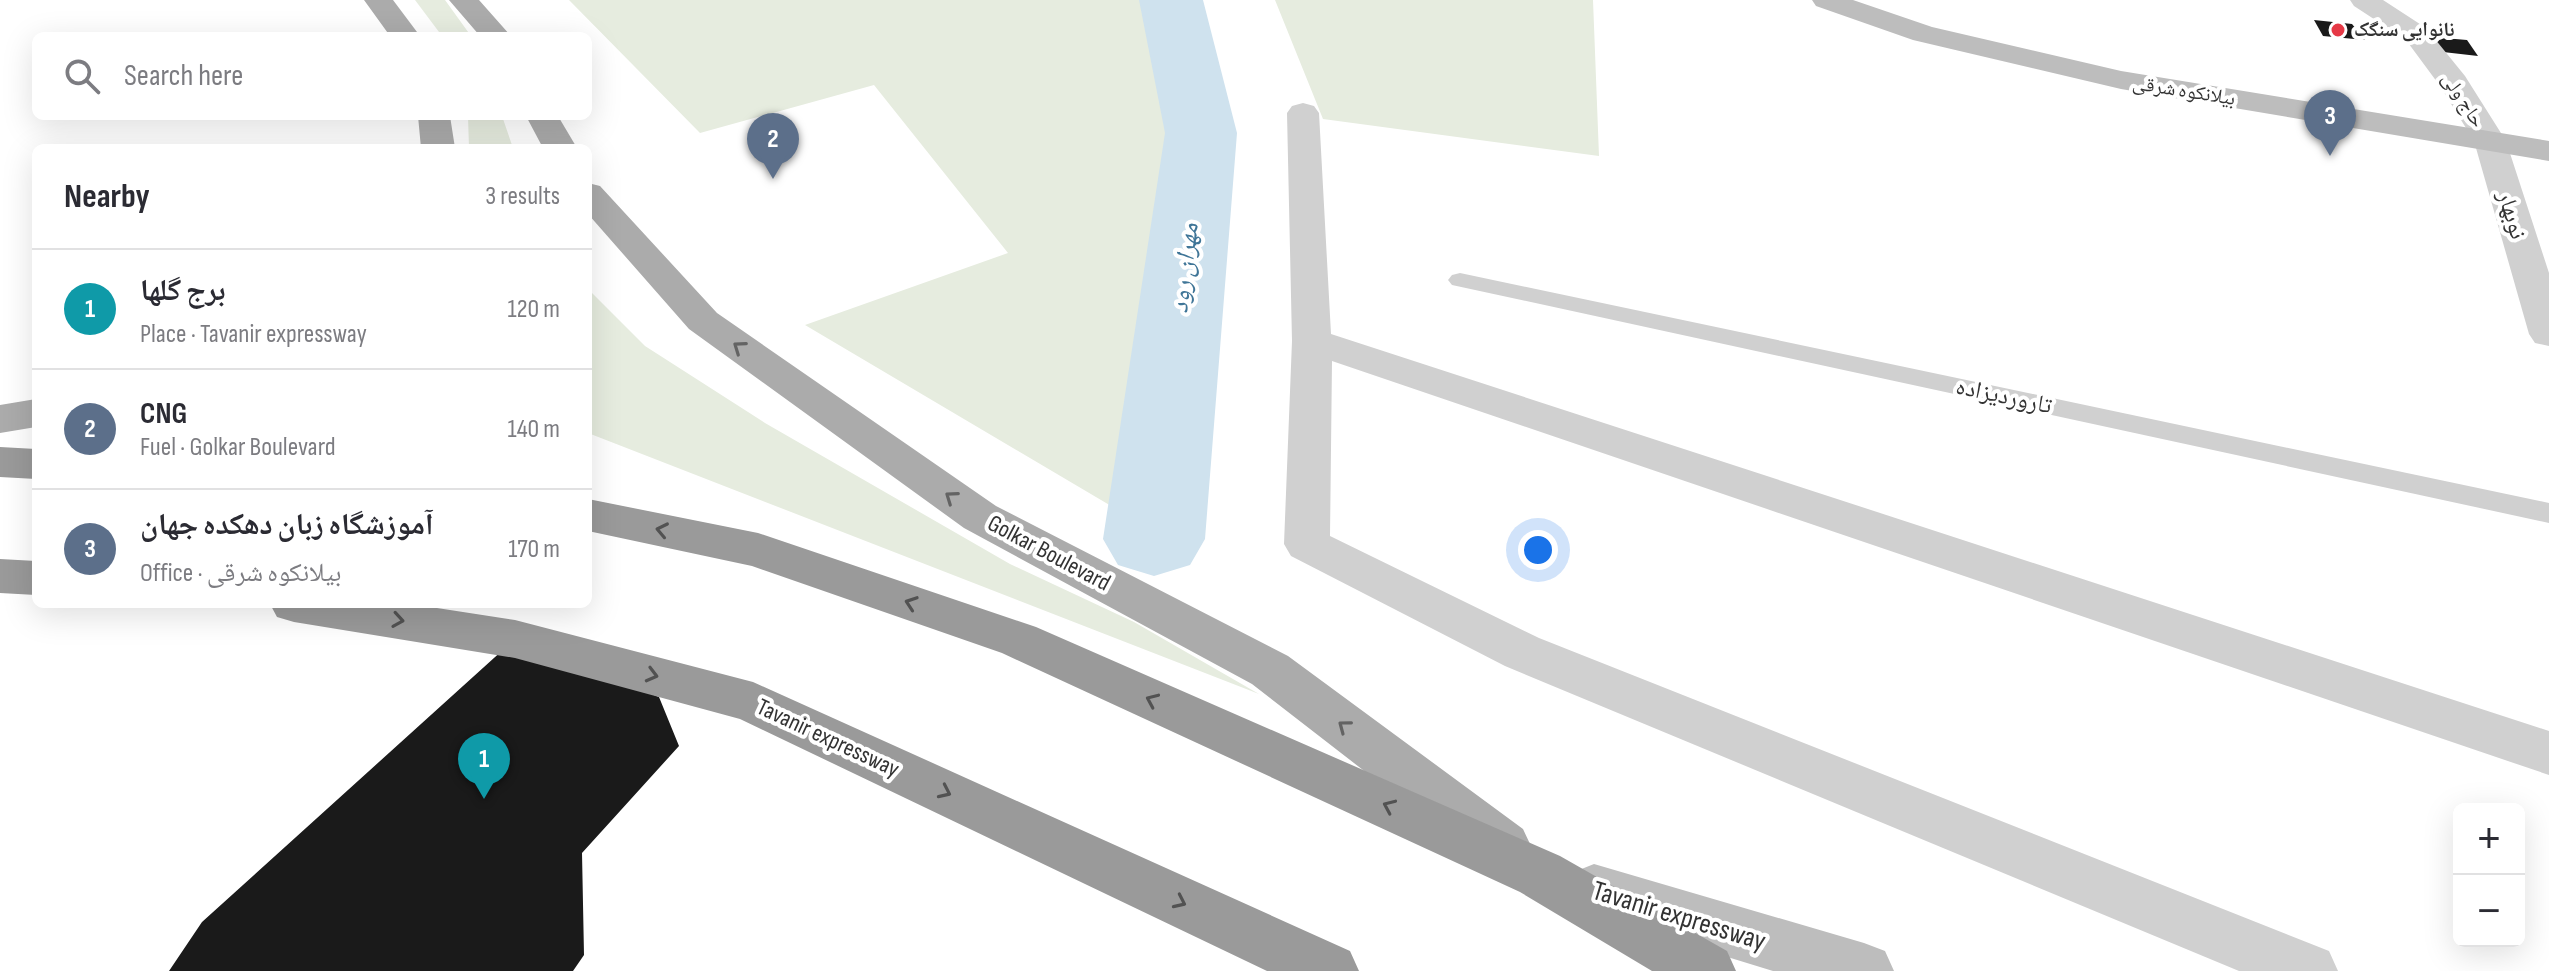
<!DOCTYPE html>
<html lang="en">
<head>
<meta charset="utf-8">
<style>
  :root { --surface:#fff; --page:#f2f2f3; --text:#2b2b33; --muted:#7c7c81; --line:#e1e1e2; --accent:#e63946 }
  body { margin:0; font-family:"Sofia Sans Condensed","Noto Naskh Arabic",sans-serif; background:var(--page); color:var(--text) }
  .controls { position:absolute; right:24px; bottom:24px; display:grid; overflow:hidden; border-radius:12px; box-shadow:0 8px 32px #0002 }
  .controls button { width:72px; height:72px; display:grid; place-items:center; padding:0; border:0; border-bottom:2px solid var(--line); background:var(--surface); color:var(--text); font:40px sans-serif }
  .you { position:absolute; left:1538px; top:550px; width:28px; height:28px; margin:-20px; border:6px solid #fff; border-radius:50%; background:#1a73e8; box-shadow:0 0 0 12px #1a73e833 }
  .badge { display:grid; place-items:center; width:52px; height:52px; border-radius:50%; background:var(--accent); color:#fff; font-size:26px; font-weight:700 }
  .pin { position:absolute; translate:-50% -66px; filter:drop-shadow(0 2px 4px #0008) }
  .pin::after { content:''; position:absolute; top:42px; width:28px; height:24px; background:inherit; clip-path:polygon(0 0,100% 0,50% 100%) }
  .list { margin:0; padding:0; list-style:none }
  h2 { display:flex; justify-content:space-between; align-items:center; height:104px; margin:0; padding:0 32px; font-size:34px }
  h2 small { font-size:26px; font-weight:400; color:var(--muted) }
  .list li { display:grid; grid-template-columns:52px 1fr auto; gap:24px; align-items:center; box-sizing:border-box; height:120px; padding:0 32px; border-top:2px solid var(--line) }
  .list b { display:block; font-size:30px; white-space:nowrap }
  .list p { margin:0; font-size:26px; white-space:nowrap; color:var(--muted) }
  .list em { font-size:26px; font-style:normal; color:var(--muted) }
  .icon { flex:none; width:44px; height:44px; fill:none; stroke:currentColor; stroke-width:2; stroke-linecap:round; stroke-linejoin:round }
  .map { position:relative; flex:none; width:2549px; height:971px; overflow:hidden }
  .search { position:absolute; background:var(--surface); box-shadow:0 8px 32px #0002; left:32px; top:32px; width:560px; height:88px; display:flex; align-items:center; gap:20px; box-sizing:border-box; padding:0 28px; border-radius:12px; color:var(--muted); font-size:30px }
  .panel { position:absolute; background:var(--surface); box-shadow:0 8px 32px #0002; left:32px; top:144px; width:560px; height:464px; border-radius:12px }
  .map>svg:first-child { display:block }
</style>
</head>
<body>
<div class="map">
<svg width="2549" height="971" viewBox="0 0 2549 971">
  <rect width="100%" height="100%" fill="#fff"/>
  <!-- green -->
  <path fill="#e6ecdf" d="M415,0H445L471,36H442Z
    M569,0H1139L1184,57L1123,513L805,325L1008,253L874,85L700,133Z
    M1275,0H1593L1599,156L1323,119Z
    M468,116H502L513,148H469Z
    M588,289L645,346L765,423L1010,564L1134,622L1259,694L588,433Z"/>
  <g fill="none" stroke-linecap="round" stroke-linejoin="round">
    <!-- river -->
    <path fill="#cfe2ee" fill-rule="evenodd" d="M1139,0H1203L1237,133L1205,539L1190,565L1154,576L1118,565L1103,539L1165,133Z"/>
  </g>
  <!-- building -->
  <path fill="#1a1a1a" d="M2314,20L2352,24L2365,40L2323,36Z
    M2432,37L2467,40L2478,56L2443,52Z
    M515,639L659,697L679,746L582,853L584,955L573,971H169L202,922Z"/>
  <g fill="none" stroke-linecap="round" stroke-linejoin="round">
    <!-- lane -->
    <path fill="#d0d0d0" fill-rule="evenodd" d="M1460,273L2549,503V523L1452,285L1448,280L1452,275Z"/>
    <!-- street -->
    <path fill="#d0d0d0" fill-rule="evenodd" d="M2350,0H2383L2426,28L2465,76L2506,141L2549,273V346L2535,343L2529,334L2474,141L2440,86L2406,40L2354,6Z
      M1303,103L1314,106L1319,113L1331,334L2549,731V775L1332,361L1330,536L1539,638L2329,951L2338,971H2239L1505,666L1291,556L1284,544L1292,341L1287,113L1292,106Z"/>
    <!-- secondary -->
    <path fill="#bdbdbd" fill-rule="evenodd" d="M1812,0H1853L1932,27L2121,71L2549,141V161L2121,89L1913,40L1816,6Z
      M1594,864L1864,943L1885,951L1894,971H1773L1594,916L1574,908L1566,890L1574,872Z"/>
    <!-- primary -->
    <path fill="#ababab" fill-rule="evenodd" d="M364,0H393L420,36H390Z
      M449,0H479L511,36H480Z
      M418,116H450L455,148H421Z
      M526,116H558L577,148H543Z
      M588,183L600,186L717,313L996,506L1288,656L1523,829L1531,846L1523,863L1503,870L1483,863L1252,684L964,528L689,329L588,214Z
      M36,399V427L0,433V405Z"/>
    <!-- highway -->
    <path fill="#9a9a9a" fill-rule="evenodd" d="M0,447L36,449V479L0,477Z
      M588,499L758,533L1036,627L1560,856L1727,951L1736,971H1652L1520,892L1002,653L752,566L588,531Z
      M0,559L36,561V595L0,593Z
      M270,604H411L515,620L753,682L1350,951L1359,971H1267L740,719L515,658L294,622L277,617Z"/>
  </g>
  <!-- one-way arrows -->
  <defs><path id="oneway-chevron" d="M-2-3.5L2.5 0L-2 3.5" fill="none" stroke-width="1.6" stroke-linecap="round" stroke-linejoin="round" transform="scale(2)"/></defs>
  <g stroke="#636363">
    <use href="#oneway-chevron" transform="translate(739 347) rotate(-145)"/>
    <use href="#oneway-chevron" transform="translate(951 497) rotate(-145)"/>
    <use href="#oneway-chevron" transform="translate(1344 726) rotate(-143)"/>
  </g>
  <g stroke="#525252">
    <use href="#oneway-chevron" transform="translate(662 530) rotate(-168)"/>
    <use href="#oneway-chevron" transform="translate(911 603) rotate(-161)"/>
    <use href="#oneway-chevron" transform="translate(398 620) rotate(9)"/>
    <use href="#oneway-chevron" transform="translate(652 675) rotate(15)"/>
    <use href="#oneway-chevron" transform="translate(1152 700) rotate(-156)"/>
    <use href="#oneway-chevron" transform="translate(945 792) rotate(25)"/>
    <use href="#oneway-chevron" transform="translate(1389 806) rotate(-156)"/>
    <use href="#oneway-chevron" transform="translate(1180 902) rotate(25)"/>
  </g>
  <!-- markers -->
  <circle fill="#e63946" stroke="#fff" stroke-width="3" cx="2338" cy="30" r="8"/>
  <g text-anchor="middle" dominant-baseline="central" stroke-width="8" stroke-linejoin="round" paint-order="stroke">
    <!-- far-poi labels -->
    <g font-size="20" font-weight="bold" fill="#333" stroke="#fff" text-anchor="start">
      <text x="2354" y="30">نانوایی سنگک</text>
    </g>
    <!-- far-street labels -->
    <g font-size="20" fill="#333" stroke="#fff">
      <text transform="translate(2184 91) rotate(9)">بیلانکوه شرقی</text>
      <text transform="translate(2463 100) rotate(57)">حاج ولی</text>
    </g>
    <!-- street labels -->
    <g font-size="24" fill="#333" stroke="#fff">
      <text transform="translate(2512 215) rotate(73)">نوبهار</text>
      <text transform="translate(2004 396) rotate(12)">تاروردیزاده</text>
      <text transform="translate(1049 553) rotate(28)">Golkar Boulevard</text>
      <text transform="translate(828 738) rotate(25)">Tavanir expressway</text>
    </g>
    <!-- water labels -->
    <g font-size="26" font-style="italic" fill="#3f7597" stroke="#fff">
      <text transform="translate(1185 268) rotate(-83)">مهران رود</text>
    </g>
    <!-- near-street labels -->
    <g font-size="28" fill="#333" stroke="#fff">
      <text transform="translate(1679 916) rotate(17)">Tavanir expressway</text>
    </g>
  </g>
</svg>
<div class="controls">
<button>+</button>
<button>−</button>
</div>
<div class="you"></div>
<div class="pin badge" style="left:484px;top:799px;background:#0f9aa8">1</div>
<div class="pin badge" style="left:773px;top:179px;background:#5c6f8a">2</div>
<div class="pin badge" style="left:2330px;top:156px;background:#5c6f8a">3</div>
<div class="search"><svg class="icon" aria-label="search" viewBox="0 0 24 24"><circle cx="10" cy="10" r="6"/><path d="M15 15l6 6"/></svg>Search here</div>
<section class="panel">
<h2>Nearby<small>3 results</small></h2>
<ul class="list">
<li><span class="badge" style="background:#0f9aa8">1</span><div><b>برج گلها</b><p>Place · Tavanir expressway</p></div><em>120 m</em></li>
<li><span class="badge" style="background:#5c6f8a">2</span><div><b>CNG</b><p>Fuel · Golkar Boulevard</p></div><em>140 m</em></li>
<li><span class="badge" style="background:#5c6f8a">3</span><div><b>آموزشگاه زبان دهکده جهان</b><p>Office · بیلانکوه شرقی</p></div><em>170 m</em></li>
</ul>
</section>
</div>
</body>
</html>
